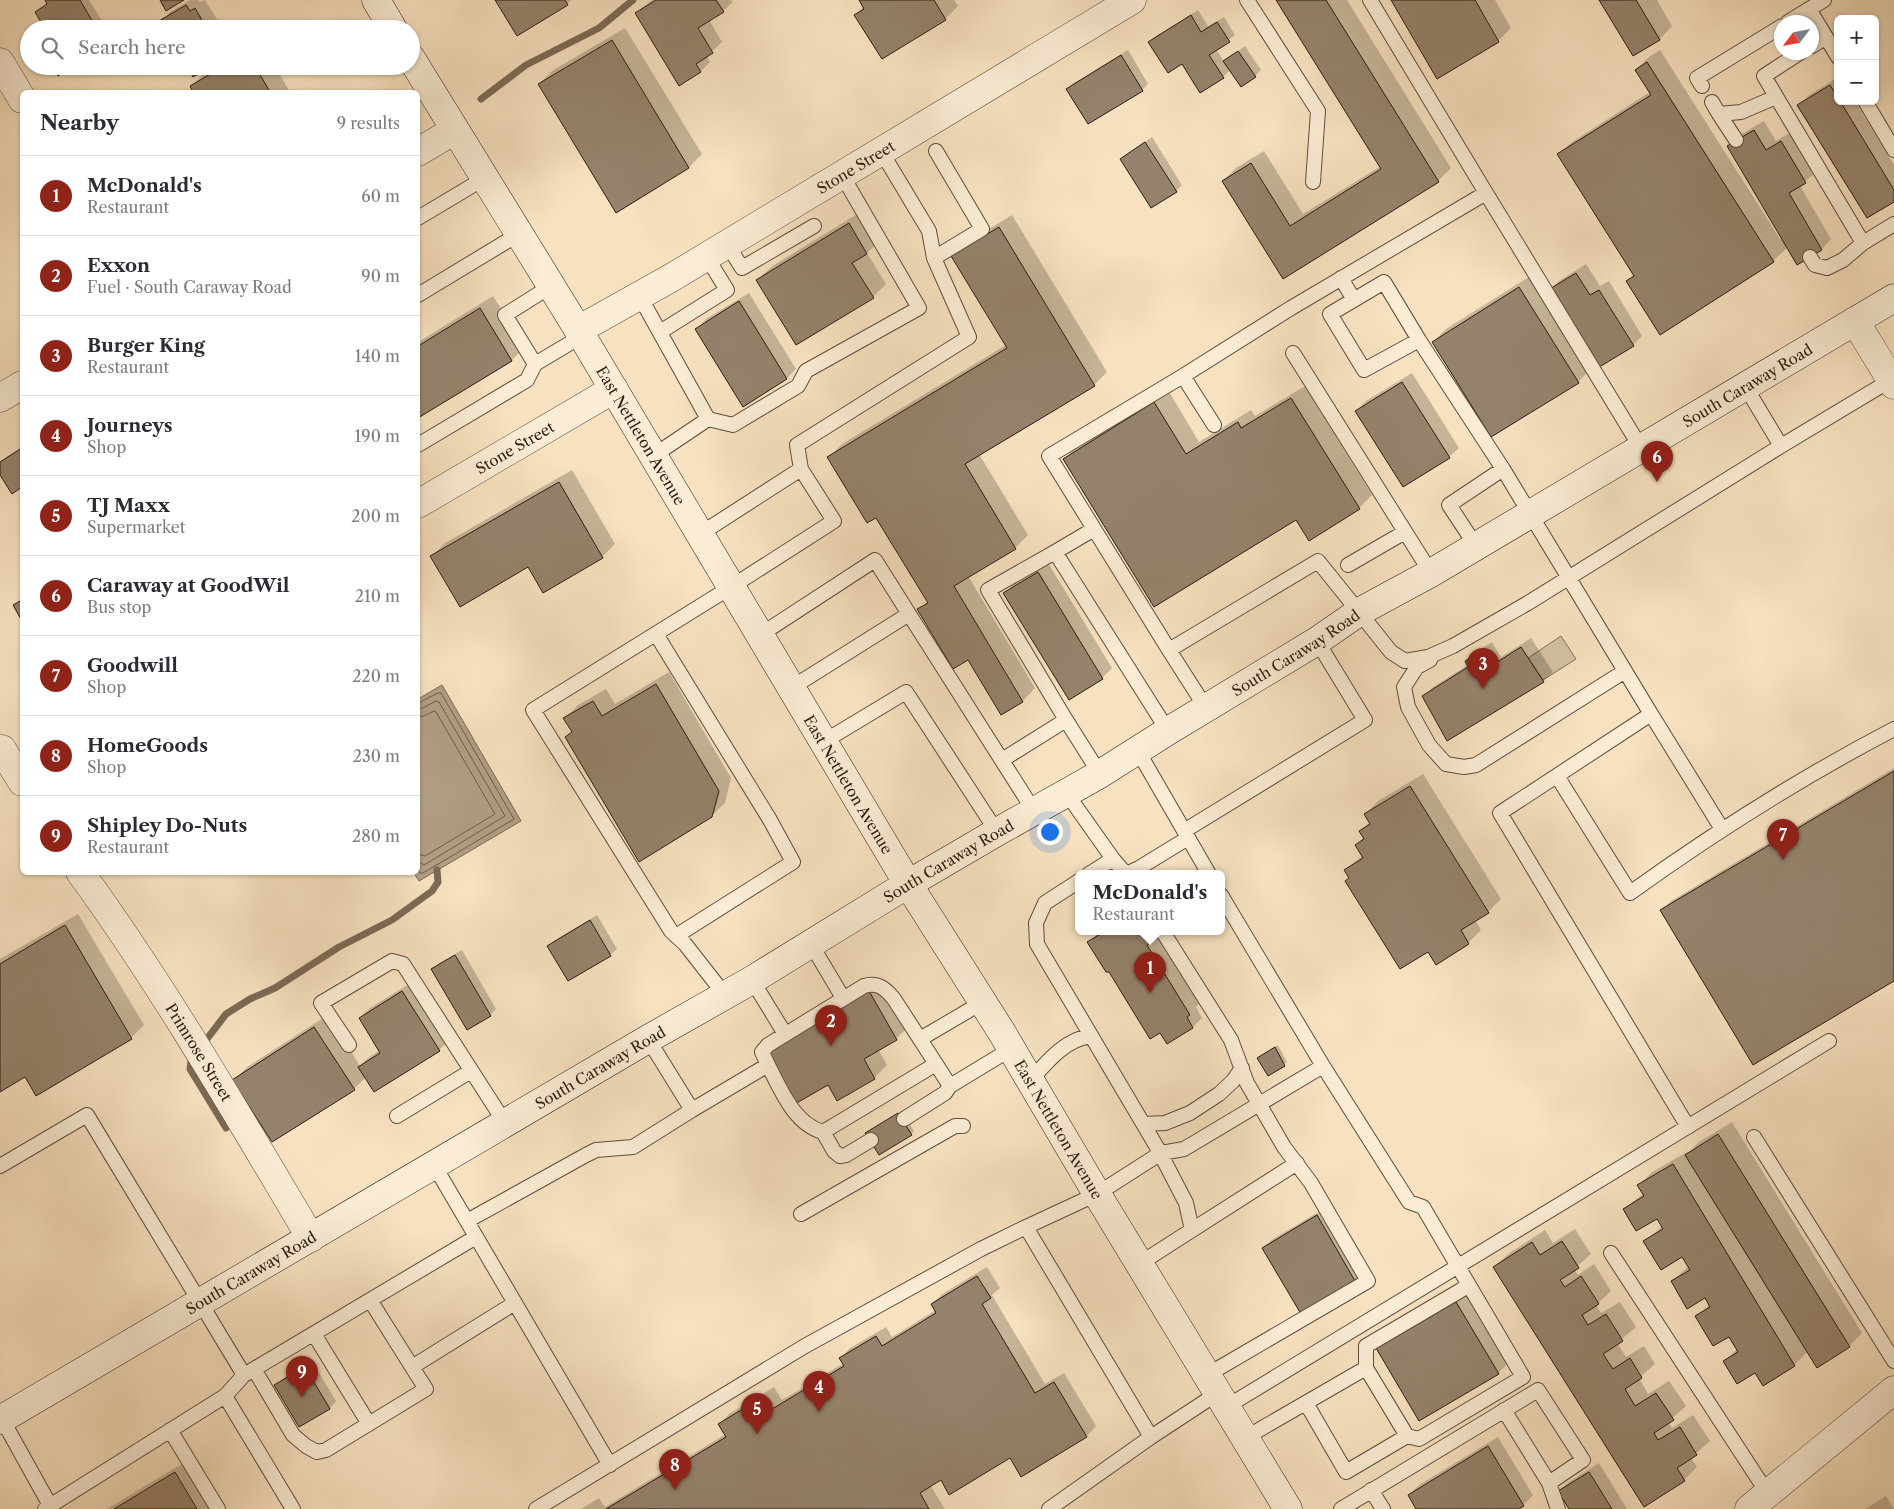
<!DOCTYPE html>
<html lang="en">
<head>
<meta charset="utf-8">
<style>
  :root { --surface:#fff; --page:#f7f7f7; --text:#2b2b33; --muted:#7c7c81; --line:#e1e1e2; --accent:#8f2418 }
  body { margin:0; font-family:"Libre Caslon Text",serif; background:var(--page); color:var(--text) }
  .controls { position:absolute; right:15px; top:15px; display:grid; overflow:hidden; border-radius:8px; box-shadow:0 1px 4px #0004 }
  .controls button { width:45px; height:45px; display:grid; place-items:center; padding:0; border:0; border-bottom:1px solid var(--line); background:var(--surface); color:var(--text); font:25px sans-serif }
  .compass { position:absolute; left:1774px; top:15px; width:45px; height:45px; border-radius:50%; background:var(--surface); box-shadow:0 1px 4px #0004; rotate:238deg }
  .you { position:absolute; left:1049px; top:831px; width:18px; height:18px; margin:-12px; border:4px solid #fff; border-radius:50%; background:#1a73e8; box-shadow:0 0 0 8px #1a73e833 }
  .badge { display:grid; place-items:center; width:32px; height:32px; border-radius:50%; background:var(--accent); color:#fff; font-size:16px; font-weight:700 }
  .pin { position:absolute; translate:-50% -41px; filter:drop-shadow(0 1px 2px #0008) }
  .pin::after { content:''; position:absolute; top:26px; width:18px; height:15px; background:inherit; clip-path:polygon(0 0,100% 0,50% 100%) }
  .popup { position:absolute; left:1075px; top:870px; width:150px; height:65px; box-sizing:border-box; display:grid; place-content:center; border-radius:8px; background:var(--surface); filter:drop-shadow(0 1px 4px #0005); font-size:16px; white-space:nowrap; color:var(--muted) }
  .popup b { font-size:19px; color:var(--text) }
  .popup::after { content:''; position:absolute; left:50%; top:100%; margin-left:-10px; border:10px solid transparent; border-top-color:var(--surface) }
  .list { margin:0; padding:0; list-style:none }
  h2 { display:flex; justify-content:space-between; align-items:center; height:65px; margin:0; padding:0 20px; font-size:21px }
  h2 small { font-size:16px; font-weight:400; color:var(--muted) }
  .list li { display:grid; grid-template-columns:32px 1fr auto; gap:15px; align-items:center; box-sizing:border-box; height:80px; padding:0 20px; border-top:1px solid var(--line) }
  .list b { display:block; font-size:19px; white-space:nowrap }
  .list p { margin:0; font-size:16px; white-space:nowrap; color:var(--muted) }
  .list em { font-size:16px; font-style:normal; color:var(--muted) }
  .icon { flex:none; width:28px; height:28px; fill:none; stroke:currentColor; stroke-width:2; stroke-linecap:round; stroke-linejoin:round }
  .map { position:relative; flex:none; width:1894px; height:1509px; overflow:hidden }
  .search { position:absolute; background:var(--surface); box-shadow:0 1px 4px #0004; left:20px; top:20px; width:400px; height:55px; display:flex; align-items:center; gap:12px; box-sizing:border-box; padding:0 18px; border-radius:28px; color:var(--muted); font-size:19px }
  .panel { position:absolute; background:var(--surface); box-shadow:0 1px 4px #0004; left:20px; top:90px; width:400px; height:785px; border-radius:8px }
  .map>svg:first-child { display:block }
</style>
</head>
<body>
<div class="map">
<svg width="1894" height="1509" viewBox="0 0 1894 1509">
  <rect width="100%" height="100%" fill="#f7e1bf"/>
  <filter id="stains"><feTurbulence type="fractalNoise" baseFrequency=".004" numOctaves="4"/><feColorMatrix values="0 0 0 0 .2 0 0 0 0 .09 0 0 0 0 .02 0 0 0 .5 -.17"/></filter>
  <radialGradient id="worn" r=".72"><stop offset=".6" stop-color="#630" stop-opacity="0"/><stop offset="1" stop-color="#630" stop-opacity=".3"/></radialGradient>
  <!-- green -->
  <path fill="#d4c0a2" stroke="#7f6e5a" d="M1561,636L1576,659L1543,680L1528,658Z"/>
  <!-- water -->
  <path fill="#b19e84" stroke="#7b6a56" d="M442,685L521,821L419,881L414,873L418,872V699Z"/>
  <!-- shadow -->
  <path fill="#0003" d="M46,0H89L107,29H47L36,12L48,3Z
    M190,0H198L200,2L205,0L223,29H165L161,22L170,12Z
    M496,0H571L567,4Z
    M652,0H731L733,2L723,11L709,20L722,42L707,56L710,62L701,71L680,84L636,13Z
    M860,0H954L958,6L945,19L856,15L864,6Z
    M1278,0H1347L1451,168L1438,181L1283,278L1223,181L1236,168L1264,151L1303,214L1381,166Z
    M1392,0H1495L1511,28L1498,41Z
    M1600,0H1657L1672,26L1660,39L1633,55Z
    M1198,10L1208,26L1224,17L1235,35L1216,49L1224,62L1245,46L1261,70L1255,76L1230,70L1223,77L1183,62L1150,42L1156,36Z
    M625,28L702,154L689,167L616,211L539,84L552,71Z
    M1128,50L1148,84L1142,90L1068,89L1074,83Z
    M1660,50L1780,239L1782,238L1728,146L1738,136L1764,121L1776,141L1791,132L1815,173L1800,186L1831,239L1822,249L1797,263L1788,247L1773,261L1627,281L1635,274L1559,154L1572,142L1650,92L1636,70L1649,57Z
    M217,66H275L290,92H195L191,87L204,74Z
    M1838,77V101H1855L1894,165V200L1799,105L1809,95Z
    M1152,137L1182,185L1176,191L1152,206L1122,159L1128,153Z
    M862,211L880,240L867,253L886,284L873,297L758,280L771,267Z
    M1012,215L1107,372L1094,385L979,454L1028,535L1015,548L968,576L1035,688L1023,701L1001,714L968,658L919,609L928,601L877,516L829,457L842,444L1006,345L953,256L966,243Z
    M1586,264L1600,286L1609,281L1642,336L1633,345L1550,290L1559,281Z
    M1532,275L1591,369L1578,382L1433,342L1446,329Z
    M749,293L796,369L787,378L744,405L697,329L706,319Z
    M493,296L525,347L512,360L418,417V342Z
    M1412,373L1459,448L1449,457L1357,411L1366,401Z
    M1305,386L1372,495L1359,508L1296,518L1065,459L1077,446L1168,390L1199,442L1251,410L1255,416Z
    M22,447V485L12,492L0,473V461Z
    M572,470L615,544L602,557L529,566L432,556L445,543Z
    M1048,563L1112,668L1102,678L1069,699L1005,593L1014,584Z
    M22,597V619L14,606Z
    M1531,638L1553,672L1543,681L1424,696L1433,687L1468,665L1467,662L1476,652L1492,642L1501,657Z
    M669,672L731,778L725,803L711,816L566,737L573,731L565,718L578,705L606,689L615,704Z
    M1894,768V980L1662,911L1671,901Z
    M1423,774L1501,899L1488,912L1475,920L1481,930L1468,943L1436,963L1428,950L1350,878L1346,870L1363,855L1356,845L1364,837L1361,831L1370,822L1366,814L1378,801Z
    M78,914L144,1025L131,1038L25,1076L0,1090V959Z
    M597,915L617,949L610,955L569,980L548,946L555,940Z
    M1099,932H1159L1157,935L1199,1004L1196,1007L1202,1018L1193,1027L1168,1042L1161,1031L1089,942Z
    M462,950L496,1009L490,1015L433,970L439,963Z
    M882,979L909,1026L896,1039L878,1049L887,1065L874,1078L828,1083L779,1039Z
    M412,982L449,1041L439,1050L366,1077L354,1089L234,1080L247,1067L328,1015L360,1066L369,1057L380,1050L360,1018L370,1008Z
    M1278,1045L1287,1062L1268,1074L1259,1058Z
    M901,1111L914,1131L911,1134L867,1133Z
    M1732,1122L1862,1333L1849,1346L1808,1351L1794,1365L1756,1371L1725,1361L1738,1348L1730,1335L1697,1316L1710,1304L1705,1296L1672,1281L1689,1266L1683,1256L1645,1242L1662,1226L1657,1217L1624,1209L1644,1193L1639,1185L1652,1172L1687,1152L1688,1153L1699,1142Z
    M1327,1207L1364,1271L1355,1280L1301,1312L1263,1248L1273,1239Z
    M1575,1229L1591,1254L1574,1269L1578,1275L1594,1264L1611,1291L1596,1305L1601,1313L1620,1302L1636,1327L1617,1343L1626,1357L1644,1346L1655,1364L1639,1378L1648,1394L1669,1381L1686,1406L1668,1422L1672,1428L1693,1415L1710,1441L1691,1458L1697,1467L1684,1480L1495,1267L1508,1254L1545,1230L1553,1243Z
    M987,1267L1000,1288L992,1295L1045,1384L1064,1373L1096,1426L1087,1436L1022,1475L1011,1456L941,1479L930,1485L945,1509H581L599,1498L605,1507L726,1434L720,1424L729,1414L774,1387L782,1400L844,1363L841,1358L850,1348L886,1327L892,1337L936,1310L932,1304L942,1294Z
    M1469,1290L1511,1361L1498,1373L1378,1349L1391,1336Z
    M312,1361L336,1401L330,1408L300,1425L276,1385L282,1379Z
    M1498,1437L1533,1495L1523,1505L1516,1509H1418L1409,1495L1419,1485Z
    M188,1460L217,1509H107Z
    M1599,1463L1627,1509H1570L1559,1491L1569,1482Z
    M1886,1496L1894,1509H1865Z"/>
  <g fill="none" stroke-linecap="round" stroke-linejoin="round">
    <!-- shore -->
    <path stroke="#6e5d4b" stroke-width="1" d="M418,703L438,693H441L514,819L423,873H420L418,869
      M418,709L423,708L436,701L439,702L505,816L424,865L418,862
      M418,717L424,716L434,711L436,712L495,814L425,856L418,854"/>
    <!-- stream -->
    <path stroke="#7b6a56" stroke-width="7" d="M481,99L526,65L599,28L633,0
      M203,1044L226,1014L250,999L275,988L339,947L392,920L432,891L438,882L437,870
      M191,1061L190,1069L226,1128"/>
  </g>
  <!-- building -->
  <path fill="#95826c" stroke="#2a1c12" d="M45,0H80L97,29H45L35,12L47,4Z
    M160,0H184L166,11Z
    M495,0H565L568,5L517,36Z
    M656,0H716L724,12L698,28L713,53L696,64L701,72L679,86L635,13Z
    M859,0H934L946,20L882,59L854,15L864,9Z
    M1276,0H1326L1439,182L1283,279L1222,181L1251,163L1290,226L1381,169Z
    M1391,0H1475L1499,42L1437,79Z
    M1599,0H1636L1660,40L1633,56Z
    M186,5L190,11L195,8L207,29H164L159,21Z
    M1191,15L1201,32L1217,22L1230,42L1209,55L1224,78L1200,93L1182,64L1168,73L1148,42Z
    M612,40L689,168L616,213L538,84Z
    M1238,51L1256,77L1241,87L1223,61Z
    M1121,55L1143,91L1088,124L1066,89Z
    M1647,62L1774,262L1660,335L1626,281L1634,276L1557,154L1651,95L1635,70Z
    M52,66H73L58,76Z
    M187,66H211L193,77Z
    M224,66H255L270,92H193L190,86Z
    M1830,85L1838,98V101H1840L1894,190V202L1867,218L1797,105Z
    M1754,130L1766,150L1781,141L1806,183L1789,193L1822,250L1797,265L1727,146Z
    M1145,142L1177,192L1151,208L1120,159Z
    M849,223L867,254L852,263L874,298L796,345L756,280Z
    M999,227L1095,386L965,464L1016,549L954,586L1023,702L1001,715L968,660L953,669L917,609L928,603L876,518L867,523L827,457L1007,348L951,256Z
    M1576,273L1590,295L1599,290L1634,346L1596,369L1548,290Z
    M1519,287L1579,383L1491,437L1432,342Z
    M739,301L787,379L743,407L695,329Z
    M480,308L512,361L418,418V346Z
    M1402,382L1450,458L1403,487L1355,411Z
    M1291,398L1360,509L1309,541L1296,520L1154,607L1063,459L1154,402L1186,454L1238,422L1241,428Z
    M22,448V487L12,494L0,475V462Z
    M559,482L603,558L543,593L528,567L460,607L430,556Z
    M1038,572L1103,679L1069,700L1003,593Z
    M22,600V621L13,605Z
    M1521,647L1544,682L1447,741L1422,696L1468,667L1465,661L1482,651L1491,666Z
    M656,684L719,791L712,817L639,862L565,737L572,732L563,718L593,701L602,716Z
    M1894,771V981L1753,1065L1660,910Z
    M1410,786L1489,913L1461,930L1469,944L1436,965L1428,952L1400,969L1345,881L1349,878L1344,870L1363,858L1355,845L1364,839L1359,831L1370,824L1364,814Z
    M590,920L611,956L568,981L547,946Z
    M65,925L132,1039L36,1096L25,1077L0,1092V964Z
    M1104,932H1143L1150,943L1147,945L1190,1015L1187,1017L1193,1028L1167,1044L1160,1033L1150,1039L1109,972H1106L1087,942Z
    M455,955L491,1016L467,1030L431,969Z
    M402,991L440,1051L374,1092L358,1067L380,1053L359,1018Z
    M869,991L897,1040L864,1059L875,1079L837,1101L828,1085L795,1104L765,1051Z
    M314,1027L355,1090L272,1142L232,1080Z
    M1275,1047L1285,1066L1268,1076L1257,1058Z
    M898,1113L912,1135L879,1155L865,1133Z
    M1718,1134L1850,1347L1817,1368L1685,1155Z
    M1673,1164L1795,1366L1763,1386L1755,1373L1737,1384L1723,1361L1738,1352L1729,1337L1713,1346L1695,1316L1710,1307L1705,1298L1687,1309L1671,1281L1690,1270L1682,1257L1661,1270L1643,1241L1663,1229L1657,1219L1636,1231L1623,1209L1644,1196L1637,1185Z
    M1317,1215L1355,1281L1301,1314L1262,1248Z
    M1562,1241L1579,1268L1560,1280L1565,1287L1581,1276L1599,1304L1582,1315L1588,1325L1606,1314L1623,1341L1603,1354L1613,1369L1630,1358L1642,1378L1625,1389L1635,1406L1656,1393L1674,1420L1654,1433L1658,1440L1680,1427L1697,1455L1677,1468L1685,1481L1644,1507L1493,1267L1532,1242L1540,1255Z
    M977,1276L991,1298L982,1304L1035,1393L1054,1382L1087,1437L1021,1477L1010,1458L949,1495L941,1480L920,1493L929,1509H606L726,1437L718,1424L764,1396L772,1409L844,1366L839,1358L876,1336L882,1346L936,1313L931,1304Z
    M1456,1302L1499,1374L1419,1421L1376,1348Z
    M305,1367L330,1409L299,1427L274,1385Z
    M1488,1446L1524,1506L1519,1509H1416L1408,1495Z
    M175,1472L197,1509H114Z
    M1589,1472L1612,1509H1569L1558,1491Z"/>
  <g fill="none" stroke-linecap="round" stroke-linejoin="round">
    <defs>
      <path id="lane" d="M1247,0L1318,111L1313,182
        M1370,0L1486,193
        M1809,9L1838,57
        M1788,22L1824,0
        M1812,46L1826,37
        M1801,52L1764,76L1863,243L1894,224
        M1702,86L1697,78L1782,26
        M1865,101L1894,150
        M1712,102L1719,114L1741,112L1776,97
        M1719,114L1736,140
        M418,218L485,178
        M727,244L742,268L814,226
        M1810,257L1815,265L1827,268L1843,260L1863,243
        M934,258L982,229L936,151
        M1341,278L1354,300
        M551,286L505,315L535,364L582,336
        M418,295L519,234
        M639,295L708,419
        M660,332L727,290L706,256
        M1419,340L1384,282L1330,314L1364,370L1419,340L1503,469
        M1293,353L1431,573
        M1183,376L1291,308L1486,193L1641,448
        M418,445L527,380L535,364
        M1781,446L1891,380
        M653,456L708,419L733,425L798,386L806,371L919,308L842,175
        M700,534L801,469L797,445L969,337L934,258L929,231L881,151
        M1476,546L1449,505L1503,469L1651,714L1500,813L1688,1127
        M1055,552L1094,529
        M1348,565L1405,532
        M909,614L1034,811
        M656,634L770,820L793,862L676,936
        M760,635L875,560L909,614L791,688
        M1169,650L1049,456L1183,376L1214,425
        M1430,660L1417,667L1404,687L1408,707L1429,745L1446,764L1464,767L1476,765L1625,671
        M1206,708L1169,650L1318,561L1391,652L1405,661L1428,657L1453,646L1528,603L1781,446L1745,386
        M1651,714L1722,829
        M1066,720L988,590L1055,552L1168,731
        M823,742L906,692L997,832
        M1138,751L1209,874
        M1002,760L1066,720L1100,774
        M1557,776L1630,893C1715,832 1802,777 1894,729
        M1067,794L1113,859L1126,874
        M1184,831L1365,720L1317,641
        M1089,874L1113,859
        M1126,874L1139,868L1188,838
        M1079,881L1045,903L1036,923L1037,944L1158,1149L1186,1203L1192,1230L1139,1264
        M1221,895L1323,1066L1409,1202L1423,1207L1523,1377L1419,1439L1407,1436L1366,1368
        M1163,932L1231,1040L1247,1083L1284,1147L1311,1183L1368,1281L1207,1375
        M811,944L843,998
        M752,980L785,1034
        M725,995L685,944L671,931L533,710L731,587L834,521L801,469
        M920,1039L983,1002
        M349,1045L321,1003L392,961L403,964L505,1123
        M768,1065L762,1052L768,1045L864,986C878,982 885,988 894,999L936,1064
        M1030,1081C1046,1063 1065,1039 1091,1036
        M692,1110L768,1065C781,1090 794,1124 823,1132L936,1064L950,1086L1011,1049
        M397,1116L471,1071
        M904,1119L945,1093L950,1086
        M1144,1124L1165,1123L1190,1113L1219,1094L1233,1081L1242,1068
        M823,1132L834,1151L840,1156L846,1155L871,1140
        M1754,1137L1894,1361
        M434,1165L610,1465
        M0,1166L87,1115L244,1375L225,1396L293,1509
        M801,1214L955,1126H963
        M467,1221L586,1155L596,1150L633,1147L692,1110L648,1039
        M1192,1230L1297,1163
        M1611,1253L1768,1494
        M370,1300L412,1367L515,1303
        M314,1334L369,1424
        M254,1369L293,1435L306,1446L317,1452L326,1450L426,1389L412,1367
        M244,1375L476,1237
        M1218,1393L1151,1437L1026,1227L1097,1194L1161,1153L1184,1149L1323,1066
        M1306,1403L1346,1472L1407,1436
        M1226,1407L1829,1041
        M2,1419L52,1509
        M170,1430L218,1509
        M1245,1438L1366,1368V1346L1468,1286
        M1549,1483L1558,1509
        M1371,1490L1383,1509
        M45,1509L225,1396
        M536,1509L805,1346L981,1249L1026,1227
        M1049,1509L1151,1437
        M1341,1509L1538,1390L1583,1460L1549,1483L1504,1410"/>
      <g id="street">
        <path d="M0,62L22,99"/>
        <path d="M418,152L455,130"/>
        <path d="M1855,321L1894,385"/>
        <path id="s1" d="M578,330L671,278L1132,0"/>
        <path d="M0,398L22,385"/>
        <path id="s2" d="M418,504L614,389"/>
        <path d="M2,749L22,782"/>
        <path id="s3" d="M80,872C165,989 237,1114 311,1238"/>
        <path d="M1749,1509L1894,1390"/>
      </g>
      <g id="secondary">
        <path d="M376,0L393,29"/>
        <path id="s4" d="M411,58L582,336L908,884L1001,1031L1097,1194L1288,1509"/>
        <path id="s5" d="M0,1420L648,1039L752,980L908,884L997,832L1100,774L1168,731L1317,641L1359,612L1431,573L1894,298"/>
      </g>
    </defs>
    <!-- lane casing -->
    <use href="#lane" stroke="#5d4d3d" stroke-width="16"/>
    <!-- street casing -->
    <use href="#street" stroke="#5d4d3d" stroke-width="29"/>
    <!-- secondary casing -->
    <use href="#secondary" stroke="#2a1c12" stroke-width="29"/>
    <!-- lane -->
    <use href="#lane" stroke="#faecd5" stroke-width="14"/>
    <!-- street -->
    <use href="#street" stroke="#faecd5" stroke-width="28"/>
    <!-- secondary -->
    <use href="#secondary" stroke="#faecd5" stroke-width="28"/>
  </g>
  <g text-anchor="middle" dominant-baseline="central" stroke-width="4" stroke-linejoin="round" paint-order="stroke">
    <!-- street labels -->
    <g font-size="15" fill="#2a1c12" stroke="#faecd5">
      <text stroke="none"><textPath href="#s1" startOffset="322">Stone Street</textPath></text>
      <text stroke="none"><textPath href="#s5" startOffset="2031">South Caraway Road</textPath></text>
      <text stroke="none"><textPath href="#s4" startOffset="442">East Nettleton Avenue</textPath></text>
      <text stroke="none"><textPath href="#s2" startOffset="112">Stone Street</textPath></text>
      <text stroke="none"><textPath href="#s5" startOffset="1506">South Caraway Road</textPath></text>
      <text stroke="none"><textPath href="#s4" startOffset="848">East Nettleton Avenue</textPath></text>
      <text stroke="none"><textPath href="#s5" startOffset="1101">South Caraway Road</textPath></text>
      <text stroke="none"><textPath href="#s3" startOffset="216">Primrose Street</textPath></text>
      <text stroke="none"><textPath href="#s5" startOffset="696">South Caraway Road</textPath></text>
      <text stroke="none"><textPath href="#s4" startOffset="1252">East Nettleton Avenue</textPath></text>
      <text stroke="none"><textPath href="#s5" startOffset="291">South Caraway Road</textPath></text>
    </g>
  </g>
  <rect width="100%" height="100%" filter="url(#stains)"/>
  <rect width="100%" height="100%" fill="url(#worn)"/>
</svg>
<div class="controls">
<button>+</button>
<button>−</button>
</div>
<svg class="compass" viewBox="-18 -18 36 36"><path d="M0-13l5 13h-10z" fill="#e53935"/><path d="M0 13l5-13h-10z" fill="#7c7c81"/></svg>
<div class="you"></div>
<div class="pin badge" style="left:1150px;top:993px">1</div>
<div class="popup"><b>McDonald's</b>Restaurant</div>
<div class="pin badge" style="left:831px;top:1046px">2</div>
<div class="pin badge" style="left:1483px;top:689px">3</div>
<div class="pin badge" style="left:819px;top:1412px">4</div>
<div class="pin badge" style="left:757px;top:1434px">5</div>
<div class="pin badge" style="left:1657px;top:482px">6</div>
<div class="pin badge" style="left:1783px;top:860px">7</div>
<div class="pin badge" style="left:675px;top:1490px">8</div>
<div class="pin badge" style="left:302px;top:1397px">9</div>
<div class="search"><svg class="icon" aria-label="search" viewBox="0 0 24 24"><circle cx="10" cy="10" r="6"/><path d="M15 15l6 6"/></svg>Search here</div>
<section class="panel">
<h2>Nearby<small>9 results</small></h2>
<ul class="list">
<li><span class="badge">1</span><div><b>McDonald's</b><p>Restaurant</p></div><em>60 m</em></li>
<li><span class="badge">2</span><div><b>Exxon</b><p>Fuel · South Caraway Road</p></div><em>90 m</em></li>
<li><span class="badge">3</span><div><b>Burger King</b><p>Restaurant</p></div><em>140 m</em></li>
<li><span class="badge">4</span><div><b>Journeys</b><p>Shop</p></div><em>190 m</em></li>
<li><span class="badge">5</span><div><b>TJ Maxx</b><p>Supermarket</p></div><em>200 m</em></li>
<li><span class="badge">6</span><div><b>Caraway at GoodWil</b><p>Bus stop</p></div><em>210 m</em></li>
<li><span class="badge">7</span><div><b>Goodwill</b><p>Shop</p></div><em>220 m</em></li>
<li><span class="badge">8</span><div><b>HomeGoods</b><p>Shop</p></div><em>230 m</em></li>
<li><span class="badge">9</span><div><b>Shipley Do-Nuts</b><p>Restaurant</p></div><em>280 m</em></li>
</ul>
</section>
</div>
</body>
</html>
